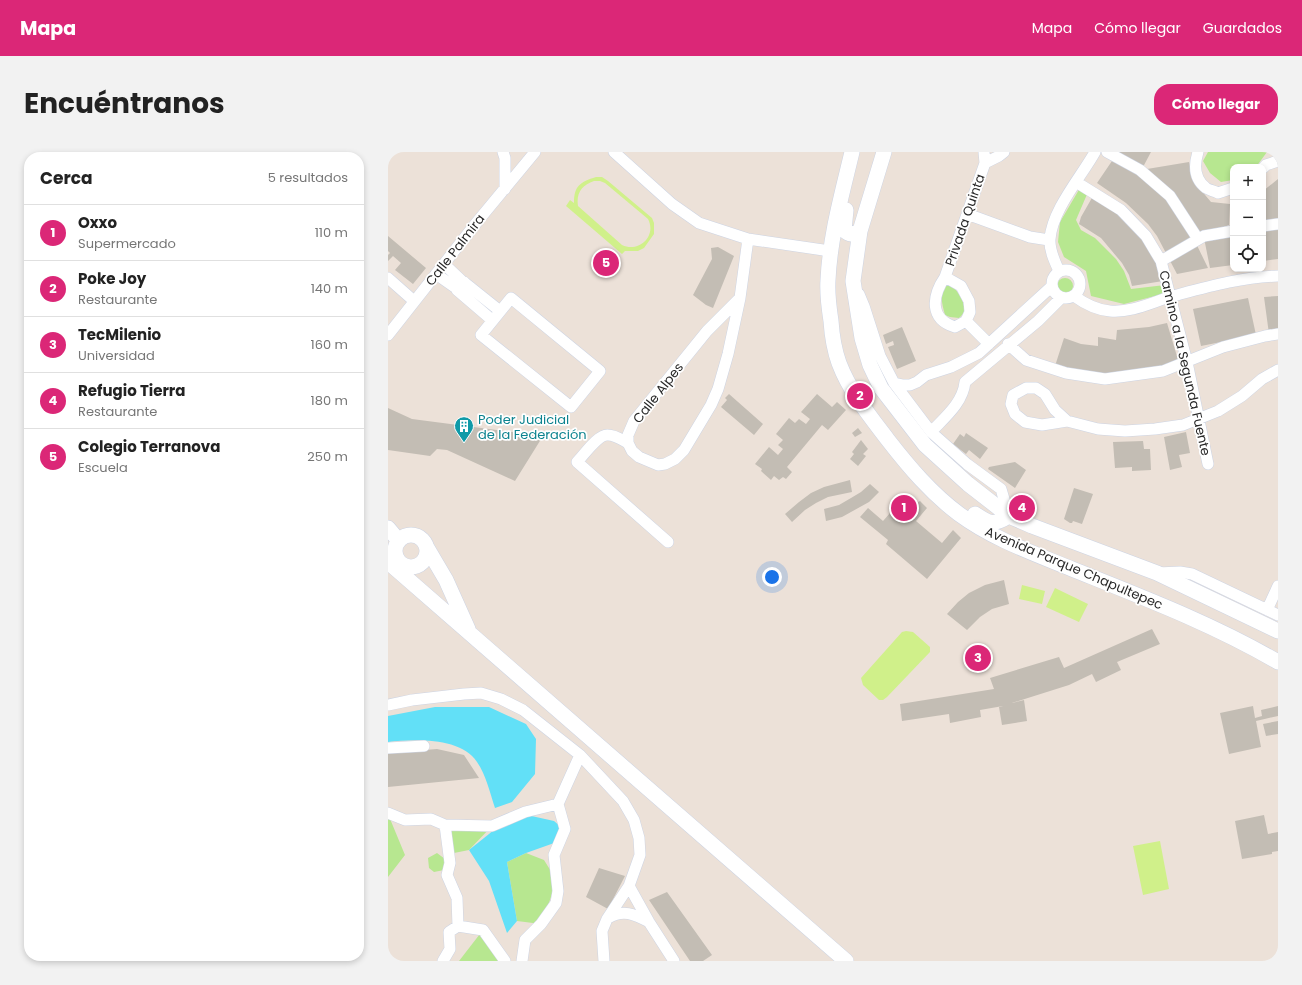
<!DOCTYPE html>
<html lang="es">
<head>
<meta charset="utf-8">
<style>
  :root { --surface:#fff; --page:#f2f2f2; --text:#222; --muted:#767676; --line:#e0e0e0; --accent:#db2777 }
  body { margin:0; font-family:Poppins,sans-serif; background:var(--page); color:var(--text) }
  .controls { position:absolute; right:12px; top:12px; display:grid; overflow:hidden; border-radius:8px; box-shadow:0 2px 6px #0003 }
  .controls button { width:36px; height:36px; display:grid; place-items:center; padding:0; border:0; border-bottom:1px solid var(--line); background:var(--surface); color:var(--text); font:20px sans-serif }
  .you { position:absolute; left:384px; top:425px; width:14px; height:14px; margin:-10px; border:3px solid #fff; border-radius:50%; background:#1a73e8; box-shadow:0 0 0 6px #1a73e833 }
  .badge { display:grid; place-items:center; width:26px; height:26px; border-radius:50%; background:var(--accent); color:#fff; font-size:13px; font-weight:700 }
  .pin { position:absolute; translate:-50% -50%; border:2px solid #fff; box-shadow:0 1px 4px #0006 }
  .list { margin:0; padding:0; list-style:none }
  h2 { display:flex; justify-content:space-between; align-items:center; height:52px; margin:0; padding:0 16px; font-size:17px }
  h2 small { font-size:13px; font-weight:400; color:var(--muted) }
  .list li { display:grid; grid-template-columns:26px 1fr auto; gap:12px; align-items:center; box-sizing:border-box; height:56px; padding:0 16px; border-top:1px solid var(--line) }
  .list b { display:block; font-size:15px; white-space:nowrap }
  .list p { margin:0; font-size:13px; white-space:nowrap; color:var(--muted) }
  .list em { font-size:13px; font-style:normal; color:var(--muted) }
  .icon { flex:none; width:22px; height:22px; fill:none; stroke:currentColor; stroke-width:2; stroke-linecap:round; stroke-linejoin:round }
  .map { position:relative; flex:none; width:890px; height:809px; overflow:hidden; border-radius:16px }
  header { display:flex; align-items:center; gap:24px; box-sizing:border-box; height:56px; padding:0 20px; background:var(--accent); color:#fff }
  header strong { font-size:19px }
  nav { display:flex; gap:22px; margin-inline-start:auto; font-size:14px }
  .intro { display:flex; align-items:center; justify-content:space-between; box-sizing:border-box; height:96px; padding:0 24px }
  h1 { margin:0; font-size:28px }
  .button { padding:10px 18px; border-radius:16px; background:var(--accent); color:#fff; font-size:14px; font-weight:700 }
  main { display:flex; gap:24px; padding:0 24px }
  aside { flex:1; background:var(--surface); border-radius:16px; box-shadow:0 2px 6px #0003 }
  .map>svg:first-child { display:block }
</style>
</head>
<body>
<header>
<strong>Mapa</strong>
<nav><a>Mapa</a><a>Cómo llegar</a><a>Guardados</a></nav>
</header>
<div class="intro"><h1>Encuéntranos</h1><a class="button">Cómo llegar</a></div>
<main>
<aside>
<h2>Cerca<small>5 resultados</small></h2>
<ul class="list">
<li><span class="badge">1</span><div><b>Oxxo</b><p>Supermercado</p></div><em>110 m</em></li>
<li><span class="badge">2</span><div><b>Poke Joy</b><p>Restaurante</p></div><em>140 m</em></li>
<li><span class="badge">3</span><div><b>TecMilenio</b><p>Universidad</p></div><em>160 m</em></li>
<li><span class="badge">4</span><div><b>Refugio Tierra</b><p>Restaurante</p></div><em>180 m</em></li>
<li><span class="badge">5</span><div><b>Colegio Terranova</b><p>Escuela</p></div><em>250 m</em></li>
</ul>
</aside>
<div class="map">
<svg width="890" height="809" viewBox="0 0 890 809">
  <rect width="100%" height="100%" fill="#ece1d8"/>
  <!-- green -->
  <path fill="#b7e790" d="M820,0H879L868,15H845V28L833,30L822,21L815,9Z
    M692,36L700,40L688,68L693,78L707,86L728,107L736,119L743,137L777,133L779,141L736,152L703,144L698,119L676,105L670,90L672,70Z
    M669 134a8 8 0 1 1 16 0a8 8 0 1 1-16 0Z
    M560,130C570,139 576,147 577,160L571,166L562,165L557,163C554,152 550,139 560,130Z
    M0,662L17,703L0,725Z
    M57,673L104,674L81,698L61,702Z
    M49,701L61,710L56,718L46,720L41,716L40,706Z
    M138,701L156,708L169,729L153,772L129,769L119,710Z
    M95,778L117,809H71Z"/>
  <!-- pitch -->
  <path fill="#d0f08a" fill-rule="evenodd" d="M208,25H214L220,29L264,66L266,71V82L256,96L250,99H237L234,102L178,54L182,48L186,51C186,34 192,30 208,25ZM206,29H212L217,31L260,67C269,84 251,101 234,93L190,54C188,41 194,33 206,29Z
    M634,433L657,439L654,452L631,447Z
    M667,436L700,452L691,470L658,455Z
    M518,479L525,480L542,495V500L499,545L495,548H491L475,533L473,526L514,480Z
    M772,689L781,737L755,743L745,694Z"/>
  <!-- water -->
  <path fill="#62e0f7" d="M47,555H101L138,572L148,587L147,622L124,650L107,656C102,641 98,623 89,610C73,585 26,587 0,590V564Z
    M139,663L166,669L173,675L169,690L138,701L119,710L129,769L119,781L101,729L81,698L106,678Z"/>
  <!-- building -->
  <path fill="#c3bdb4" d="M730,0H763L755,15Z
    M726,6L774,39L803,81L820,116L789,122L769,84L760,72L738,51L709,31Z
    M801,10L804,24L812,37L823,50L842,52L841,73L812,84L772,30L759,17Z
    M890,27V66L875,69V39Z
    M705,44L720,52L761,91L775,129L744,134L741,123L734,111L713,86L691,72L693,65Z
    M890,74V107L875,109V77Z
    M845,82V113L822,116L816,86Z
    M0,84L38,116L25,132L7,118L13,111L5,104L0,109V103L2,101L0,99Z
    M330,95L346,104L325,156L318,153L305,143L324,107L323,96Z
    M890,144V181L881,182L876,145Z
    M860,146L868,183L813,194L805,157Z
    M779,171L791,211L725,224L667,214L676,186L693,192L710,194V185L728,188L729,178L761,175Z
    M514,175L528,209L509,217L500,195L506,193L505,189L498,192L495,183Z
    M341,242L375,272L366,283L333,255L339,248L337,246Z
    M429,242L444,255L449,250L458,258L440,278L434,273L399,315L404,320L398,327L395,325L391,328L386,324L383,328L373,319L374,317L367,312L381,295L390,303L395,297L390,293L395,288L388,282L401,266L407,271L411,267L418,272L422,267L413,260Z
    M0,256L24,267L155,284L127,329L59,298L49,297L42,304L0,298Z
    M470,276L474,281L467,285L464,281Z
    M798,280L802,301L791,303L794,315L782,318L776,285Z
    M578,281L600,296L592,307L581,298L578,302L565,292L572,282L576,285Z
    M473,288L480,297L475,302L478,304L470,314L462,307L466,302L464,300Z
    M755,289L756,297H762L763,318L744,319V315L727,316L725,290Z
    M627,310L638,318L627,336L600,317L601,315Z
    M462,328L464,340L440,345L428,351L417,358L404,370L397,362L411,350L423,341L436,335Z
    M482,332L491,340L481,350L454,365L438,369L436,357L451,353L463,346L473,340Z
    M686,336L705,342L694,372L685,369L684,371H682L676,367Z
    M522,344L530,350L532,349L539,356L528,369L554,391L565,378L573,386L539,427L498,392L500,388L472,365L480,356L495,369L516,345Z
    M616,428L621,452L604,457L592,465L579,478L559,462L570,450L581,441L597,433Z
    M764,477L772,492L729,510L733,518L708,530L704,522L681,533L624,551L636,548L639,569L614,573L611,555L615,554L592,558L593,565L562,571L561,562L514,569L512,552L606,537L602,526L671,505L676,516Z
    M865,554L867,566L874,564L873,558L890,554V564L868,569L873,595L841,602L832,561Z
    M890,569V582L878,584L875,572Z
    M49,597L76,603L91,626L0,635V601Z
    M876,663L880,682L890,680V699L884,700V702L854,707L847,669Z
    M211,716L237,724L220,757L198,745Z
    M279,740L324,803L315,809H302L261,748Z"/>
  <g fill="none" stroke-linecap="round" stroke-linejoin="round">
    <defs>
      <path id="street" d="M115,0L117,6V37
        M226,0L284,52L311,71L360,87L442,99
        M719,0L752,18L782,44L810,87
        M810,0C806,13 806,27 818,36C821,38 826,39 830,41L845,36
        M597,11L611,4L616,0
        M875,16L878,13L890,9
        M688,30L733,58L758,84L773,109L799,210L820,312
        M579,62L642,85L661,88
        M875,74L890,72
        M773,109L816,84L845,79
        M56,112L74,129
        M664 132a14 14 0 1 1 28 0a14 14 0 1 1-28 0Z
        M671,119C667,110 661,98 662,87C664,58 693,25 707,0
        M48,122L68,136
        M557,125L573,134L581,149L582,160L578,169L567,175C541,167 544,144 557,125L597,11L596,0
        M0,126L26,149
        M77,131L112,159
        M69,138L73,139L76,137L77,133L76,130L72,128L68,130V136L69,138L104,168
        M471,142L476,154L492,204L506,231L543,280L579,312L613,337L621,364
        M686,144C697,152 709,158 722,159C744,161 764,150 785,144C819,135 854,125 890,124
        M123,146L212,219L183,255L93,183Z
        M352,146L319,179L246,269L240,283V291L244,299L251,305L270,313L277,312L287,307L296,298L323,253L330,237L340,202L352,146L360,87
        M578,169L601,192
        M0,183L89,70L147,0
        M620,192L638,208L678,221L717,227L775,219L835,195L877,184L890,182
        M506,231L515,233H522L529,230L538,223L563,215L591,201L663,135
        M679,269L667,258L657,242L648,236H638L625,243L623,252L627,262L637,270L654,273L679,269L710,277L737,279L767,277L795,273L830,259L854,244L874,227L890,218
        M543,280C556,266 575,251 577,230L650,169L673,146
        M240,291C234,288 227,283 220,283C210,282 196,303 189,310L280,390
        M770,421L792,420L804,422L890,463
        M879,458L890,434
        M0,553L24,548L76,542L93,541L113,547L135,558L192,603L235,649L246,668L251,686L252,703L241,734L219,767L214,779L216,809
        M0,596L36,594
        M0,661L17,668L43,667L57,673L104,674L137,660L170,652L192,603
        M241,734L261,770L286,809
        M220,766C235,757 246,762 261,770
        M70,774L95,778L117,809
        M55,809L62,797L61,780L70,774L69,746L59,723L62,711L57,673
        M134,809L137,788L153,772L168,751L170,739L166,703L177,677L170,652"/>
      <path id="secondary" d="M464,0C454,42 442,84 440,128C439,142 441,156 443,169C444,184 446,197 451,211C462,240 481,263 500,288C521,315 543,341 571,362C605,387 645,401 684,417C754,445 825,472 890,510
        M496,0L472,79L465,129L474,186L482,213L493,236L537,293L580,332L621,364L644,374L769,421L890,479
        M458,58L456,78C462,84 465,82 472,79
        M587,362C602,372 605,374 621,364
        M0,376L11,389
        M7 399a16 16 0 1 1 32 0a16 16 0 1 1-32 0Z
        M38,394L58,428L80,477
        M0,410L458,809"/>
    </defs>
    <!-- street casing -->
    <use href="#street" stroke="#cdd4e3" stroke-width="12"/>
    <!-- secondary casing -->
    <use href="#secondary" stroke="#cdd4e3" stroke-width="16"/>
    <!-- street -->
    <use href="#street" stroke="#fff" stroke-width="11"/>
    <!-- secondary -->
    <use href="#secondary" stroke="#fff" stroke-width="15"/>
  </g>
  <!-- icons -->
  <defs>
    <symbol id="building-pin" viewBox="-11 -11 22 30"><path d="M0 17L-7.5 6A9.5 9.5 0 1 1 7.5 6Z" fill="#0f9aa8" stroke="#fff"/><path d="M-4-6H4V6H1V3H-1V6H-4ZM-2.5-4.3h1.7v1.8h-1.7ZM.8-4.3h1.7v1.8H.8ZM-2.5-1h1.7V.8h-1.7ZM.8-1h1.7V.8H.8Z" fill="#fff"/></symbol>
  </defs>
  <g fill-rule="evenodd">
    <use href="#building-pin" x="65" y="263" width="22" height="30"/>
  </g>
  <g text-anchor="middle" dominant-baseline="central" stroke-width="3.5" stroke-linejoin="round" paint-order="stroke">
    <!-- street labels -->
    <g font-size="13" fill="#282828" stroke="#fff">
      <text transform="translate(577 68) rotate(-71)">Privada Quinta</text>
      <text transform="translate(67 98) rotate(-52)">Calle Palmira</text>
      <text transform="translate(797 211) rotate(77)">Camino a la Segunda Fuente</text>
      <text transform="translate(270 241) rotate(-52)">Calle Alpes</text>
      <text transform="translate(686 416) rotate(23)">Avenida Parque Chapultepec</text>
    </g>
    <!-- culture labels -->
    <g font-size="13" fill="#0d838f" stroke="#fff" text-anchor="start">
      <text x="90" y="267">Poder Judicial<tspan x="90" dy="15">de la Federación</tspan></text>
    </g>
  </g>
</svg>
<div class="controls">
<button>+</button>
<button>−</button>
<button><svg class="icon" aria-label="locate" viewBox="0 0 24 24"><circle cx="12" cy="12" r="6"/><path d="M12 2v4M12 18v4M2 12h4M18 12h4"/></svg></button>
</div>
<div class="you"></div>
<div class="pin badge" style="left:516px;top:356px">1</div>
<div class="pin badge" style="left:472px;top:244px">2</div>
<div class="pin badge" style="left:590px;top:506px">3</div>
<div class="pin badge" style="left:634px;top:356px">4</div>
<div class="pin badge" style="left:218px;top:111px">5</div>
</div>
</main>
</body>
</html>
